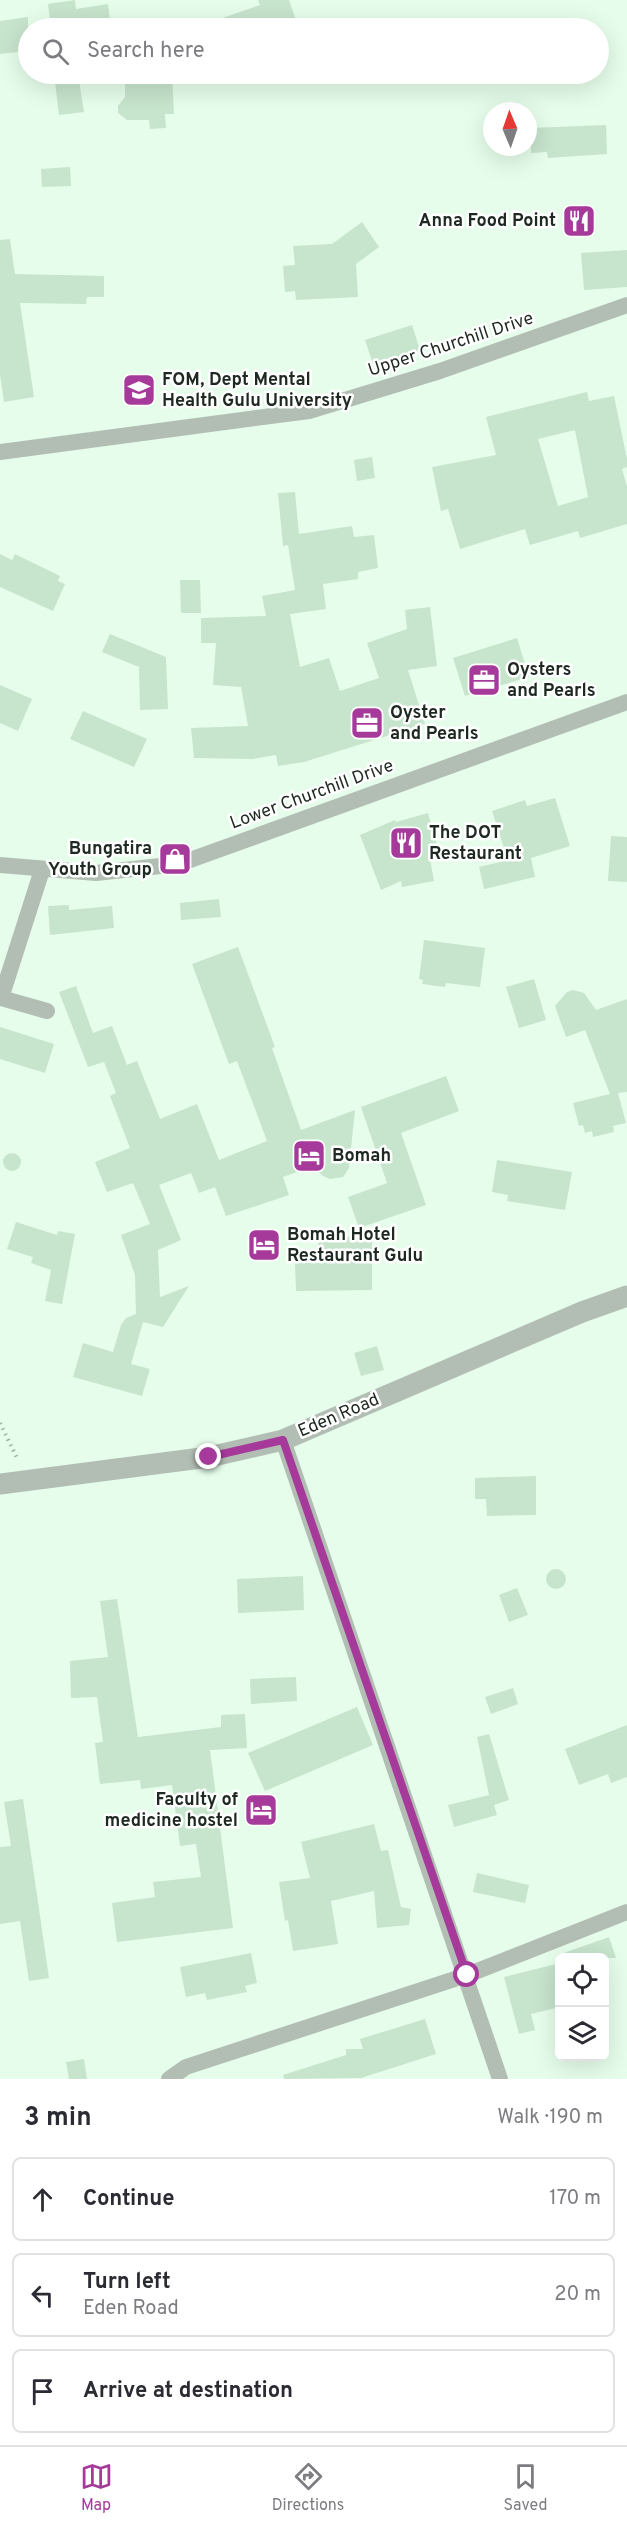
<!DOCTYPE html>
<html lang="en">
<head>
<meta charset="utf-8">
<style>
  :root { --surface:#fff; --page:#f7f7f7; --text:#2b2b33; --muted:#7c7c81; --line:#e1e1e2; --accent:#a63a9a }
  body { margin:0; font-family:Overpass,sans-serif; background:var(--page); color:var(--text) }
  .controls { position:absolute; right:18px; bottom:18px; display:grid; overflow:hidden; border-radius:9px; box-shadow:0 6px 24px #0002 }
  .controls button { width:54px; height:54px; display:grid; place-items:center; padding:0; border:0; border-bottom:2px solid var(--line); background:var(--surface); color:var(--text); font:30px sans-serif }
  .compass { position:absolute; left:483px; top:102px; width:54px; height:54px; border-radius:50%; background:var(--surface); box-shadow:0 6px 24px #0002; rotate:358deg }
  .stop { position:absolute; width:18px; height:18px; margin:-14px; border:4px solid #a63a9a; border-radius:50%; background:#fff }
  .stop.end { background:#a63a9a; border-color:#fff; box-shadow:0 2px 6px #0008 }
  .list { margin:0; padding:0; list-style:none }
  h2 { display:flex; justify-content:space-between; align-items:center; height:78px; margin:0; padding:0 24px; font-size:26px }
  h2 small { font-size:20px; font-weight:400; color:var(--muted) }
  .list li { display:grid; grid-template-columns:39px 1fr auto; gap:18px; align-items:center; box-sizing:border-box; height:84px; margin:0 12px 12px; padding:0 12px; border:2px solid var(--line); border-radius:9px }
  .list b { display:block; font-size:22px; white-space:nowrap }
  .list p { margin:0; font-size:20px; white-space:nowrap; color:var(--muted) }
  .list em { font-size:20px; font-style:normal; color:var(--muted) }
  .icon { flex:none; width:33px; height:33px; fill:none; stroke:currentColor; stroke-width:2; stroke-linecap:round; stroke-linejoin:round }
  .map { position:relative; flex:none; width:627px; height:2079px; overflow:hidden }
  .search { position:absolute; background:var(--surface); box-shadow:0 6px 24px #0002; left:18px; right:18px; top:18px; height:66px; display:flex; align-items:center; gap:15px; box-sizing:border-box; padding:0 21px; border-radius:33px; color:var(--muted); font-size:22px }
  .sheet { height:366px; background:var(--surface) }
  nav { display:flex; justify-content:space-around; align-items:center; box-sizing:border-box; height:84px; border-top:2px solid var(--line); background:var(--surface); font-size:16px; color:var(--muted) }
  nav a { display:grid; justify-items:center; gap:3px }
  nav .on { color:var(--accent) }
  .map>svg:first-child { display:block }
</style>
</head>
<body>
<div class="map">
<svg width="627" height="2079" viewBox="0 0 627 2079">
  <rect width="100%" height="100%" fill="#e6fdeb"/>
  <!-- building -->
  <path fill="#c7e4cd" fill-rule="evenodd" d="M75,0L76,9L108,4L111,28H51L48,4Z
    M258,0H289L296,20L273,28H200L199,26L260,5Z
    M28,17V51L0,54V21Z
    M54,74H78L84,112L59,115Z
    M133,74H172L174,114H165L166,128L150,129L149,120H127L118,113V106L125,97V81Z
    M606,125L607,154L548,158L547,152L531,153V128Z
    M70,167L71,186L42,187L41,169Z
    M362,222L379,247L356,264L358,297L296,300L295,291L285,292L283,266L295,265L293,246L332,244Z
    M10,239L15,274L104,276V297H87L86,304L20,303L34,397L4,402L0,375V240Z
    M627,250V287L584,290L581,253Z
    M412,325L420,350L373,364L365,340Z
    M587,392L589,401L614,396L627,459V467L622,469L627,487V524L580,538L578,531L530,545L525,529L460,549L448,509L441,511L432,467L496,455L486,417ZM575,430L588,497L558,506L538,439Z
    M372,457L375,478L357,481L354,460Z
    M295,492L299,534L352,526L354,537L374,535L378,568L358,572V579L323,584L326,609L290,614L300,667L329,658L340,691L379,678L367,643L407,629L405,610L430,607L437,666L408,670L425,724L304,762L278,766L276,755L252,759L194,758L191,728L248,726L241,687L213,685L216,643H201V618L266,616L262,596L295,590L288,545L283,546L278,493Z
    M0,554L12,560L15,554L60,576L58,581L65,584L53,611L0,587Z
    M180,580H200L201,613H181Z
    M110,634L166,657L168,709L140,710L139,667L102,652Z
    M517,638L529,677L465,696L453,658Z
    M0,685L32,699L18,731L0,723Z
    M83,711L147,739L134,767L70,739Z
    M555,798L570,846L531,858L535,877L484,889L479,867L508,860L492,811L525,800L527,806Z
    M428,813L440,856L430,859L434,881L402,887L401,881L381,890L360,835L395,820L396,822Z
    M611,836L627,837V882L608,881Z
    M219,899L221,917L181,920L180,903Z
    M69,905V910L112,906L114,928L50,935L48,906Z
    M424,940L485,948L480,987L446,983L445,987L422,984L423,980L419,979Z
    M238,947L275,1047L272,1048L301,1130L355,1110L349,1168L343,1177L330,1179L323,1176L313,1166L283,1177L289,1195L226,1216L215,1187L199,1193L191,1173L159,1185L181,1240L158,1250L160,1297L189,1286L163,1327L143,1322L131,1364L150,1369L142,1396L73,1377L83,1343L113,1352L121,1325L126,1318L136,1314L135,1275L121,1235L150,1224L133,1183L107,1192L95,1162L130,1148L110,1096L116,1093L104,1062L88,1067L59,992L76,986L93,1033L112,1026L127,1065L137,1061L160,1119L197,1104L219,1160L267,1141L237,1061L229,1064L192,964Z
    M534,979L546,1020L519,1028L506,987Z
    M573,990L584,993L596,1010L627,999V1092L618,1093L626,1123L613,1126L614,1132L593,1137L592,1131L585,1133L583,1125L579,1126L573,1103L610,1094L585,1030L566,1037L555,1006L567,992Z
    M0,1027L54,1044L45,1073L0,1059Z
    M446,1076L459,1111L401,1133L426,1205L359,1228L348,1197L387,1183L361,1107Z
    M3 1162a9 9 0 1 1 18 0a9 9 0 1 1-18 0Z
    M497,1160L572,1172L565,1210L507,1201L508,1195L492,1192Z
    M16,1222L57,1235L58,1231L75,1234L62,1304L45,1301L51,1270L31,1263L33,1257L7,1249Z
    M372,1236V1290L296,1291L295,1263H319L318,1237Z
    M377,1346L384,1370L361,1376L354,1353Z
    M536,1476V1515L487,1516L486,1499H475V1478Z
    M546 1579a10 10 0 1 1 20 0a10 10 0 1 1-20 0Z
    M303,1576L304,1610L238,1613L237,1579Z
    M517,1588L528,1615L509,1622L499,1595Z
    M117,1599L138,1737L221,1727V1715L245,1714L247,1748L210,1750L233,1928L117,1942L112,1903L155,1897L153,1882L201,1877L196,1844L180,1846L172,1785L141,1789L140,1780L100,1784L95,1743L103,1742L97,1697L71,1698L70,1661L108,1657L100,1601Z
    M296,1677L297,1701L251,1704L250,1679Z
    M513,1688L518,1704L491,1714L485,1697Z
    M357,1707L373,1745L265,1791L248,1753Z
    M627,1725V1777L611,1783L608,1774L579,1785L565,1749Z
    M489,1734L509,1800L494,1805L497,1815L454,1827L448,1805L489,1795L477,1737Z
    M23,1799L49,1978L29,1981L20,1921L0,1924V1847L11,1846L4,1802Z
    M374,1824L381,1851L388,1850L401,1907L411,1909L409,1925L377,1928L374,1891L331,1901L338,1944L293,1951L288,1920L285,1921L279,1882L310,1878L301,1842Z
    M477,1873L529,1885L525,1903L473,1892Z
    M609,1937L616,1958H558V1955Z
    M251,1953L257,1983L245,1986L247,1992L207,2000L205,1993L186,1997L180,1967Z
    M560,1963V2007L531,2014L535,2030L519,2034L504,1977Z
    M425,2019L436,2054L361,2078L284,2079L283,2075L346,2055V2049H363L360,2039Z
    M84,2059L87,2079H69L66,2062Z"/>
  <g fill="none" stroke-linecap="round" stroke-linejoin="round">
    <!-- path -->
    <path stroke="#a1b4a5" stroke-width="4" stroke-dasharray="1.5 4.5" stroke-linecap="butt" d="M0,1423L18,1460"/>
    <!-- minor -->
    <path stroke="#b2beb4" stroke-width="16" d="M0,452L309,411L440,371L627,305
      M0,865L96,873L179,864L627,702
      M42,870L1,998L47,1011
      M283,1440L500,2079
      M169,2079L186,2067L467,1975L627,1912"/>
    <!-- tertiary -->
    <path stroke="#b2beb4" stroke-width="21" d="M0,1484L209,1457L283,1440L582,1312L627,1296"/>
  </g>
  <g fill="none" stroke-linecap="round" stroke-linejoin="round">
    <!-- route -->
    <path stroke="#a63a9a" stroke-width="8" d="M209,1457L283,1440L467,1975"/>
  </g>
  <!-- icons -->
  <defs>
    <symbol id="restaurant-square" viewBox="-11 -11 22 22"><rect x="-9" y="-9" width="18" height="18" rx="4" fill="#a63a9a" stroke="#fff"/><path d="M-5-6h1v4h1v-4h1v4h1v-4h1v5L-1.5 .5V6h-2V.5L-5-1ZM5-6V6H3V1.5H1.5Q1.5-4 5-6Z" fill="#fff"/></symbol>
    <symbol id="university-square" viewBox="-11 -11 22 22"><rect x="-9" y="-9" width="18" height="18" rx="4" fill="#a63a9a" stroke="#fff"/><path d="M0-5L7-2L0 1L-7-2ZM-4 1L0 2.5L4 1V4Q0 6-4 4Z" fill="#fff"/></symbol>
    <symbol id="office-square" viewBox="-11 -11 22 22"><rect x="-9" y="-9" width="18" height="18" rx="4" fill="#a63a9a" stroke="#fff"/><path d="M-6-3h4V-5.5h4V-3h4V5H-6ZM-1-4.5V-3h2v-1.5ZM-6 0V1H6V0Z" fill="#fff"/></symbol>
    <symbol id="shop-square" viewBox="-11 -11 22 22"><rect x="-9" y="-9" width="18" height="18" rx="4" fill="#a63a9a" stroke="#fff"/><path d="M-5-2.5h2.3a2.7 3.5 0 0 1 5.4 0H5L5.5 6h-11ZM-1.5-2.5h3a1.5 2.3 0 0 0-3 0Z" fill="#fff"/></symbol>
    <symbol id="hotel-square" viewBox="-11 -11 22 22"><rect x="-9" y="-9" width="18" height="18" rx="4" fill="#a63a9a" stroke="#fff"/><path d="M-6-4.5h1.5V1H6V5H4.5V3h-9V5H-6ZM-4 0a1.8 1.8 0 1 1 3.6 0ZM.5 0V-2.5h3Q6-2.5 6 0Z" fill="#fff"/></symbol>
  </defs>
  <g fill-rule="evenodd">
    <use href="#restaurant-square" x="560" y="202" width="38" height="38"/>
    <use href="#university-square" x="120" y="371" width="38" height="38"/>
    <use href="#office-square" x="465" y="661" width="38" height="38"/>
    <use href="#office-square" x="348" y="704" width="38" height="38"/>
    <use href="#restaurant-square" x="387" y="824" width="38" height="38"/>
    <use href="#shop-square" x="156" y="840" width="38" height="38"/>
    <use href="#hotel-square" x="290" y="1137" width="38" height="38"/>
    <use href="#hotel-square" x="245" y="1226" width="38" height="38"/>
    <use href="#hotel-square" x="242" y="1791" width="38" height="38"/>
  </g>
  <g text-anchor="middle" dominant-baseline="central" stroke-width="5" stroke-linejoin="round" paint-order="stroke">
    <!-- poi labels -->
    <g font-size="18" font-weight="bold" fill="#1e2921" stroke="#fff" text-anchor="start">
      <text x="556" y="221" text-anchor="end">Anna Food Point</text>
      <text x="162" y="380">FOM, Dept Mental<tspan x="162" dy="21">Health Gulu University</tspan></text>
      <text x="507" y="670">Oysters<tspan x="507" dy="21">and Pearls</tspan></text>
      <text x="390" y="713">Oyster<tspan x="390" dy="21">and Pearls</tspan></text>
      <text x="429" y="833">The DOT<tspan x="429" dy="21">Restaurant</tspan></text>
      <text x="152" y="849" text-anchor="end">Bungatira<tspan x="152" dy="21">Youth Group</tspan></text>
      <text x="332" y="1156">Bomah</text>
      <text x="287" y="1235">Bomah Hotel<tspan x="287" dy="21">Restaurant Gulu</tspan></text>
      <text x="238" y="1800" text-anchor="end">Faculty of<tspan x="238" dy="21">medicine hostel</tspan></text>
    </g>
    <!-- street labels -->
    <g font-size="18" fill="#1e2921" stroke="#fff">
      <text transform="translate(451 345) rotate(-18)">Upper Churchill Drive</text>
      <text transform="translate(312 795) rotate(-20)">Lower Churchill Drive</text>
      <text transform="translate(339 1416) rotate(-23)">Eden Road</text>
    </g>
  </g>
</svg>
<div class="controls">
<button><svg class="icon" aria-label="locate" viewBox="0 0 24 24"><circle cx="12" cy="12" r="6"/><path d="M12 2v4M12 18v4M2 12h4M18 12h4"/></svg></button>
<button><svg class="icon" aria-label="layers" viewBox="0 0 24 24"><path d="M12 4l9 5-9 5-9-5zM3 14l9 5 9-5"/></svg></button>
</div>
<svg class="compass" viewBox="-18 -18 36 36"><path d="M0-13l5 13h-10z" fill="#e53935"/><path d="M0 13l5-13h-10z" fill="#7c7c81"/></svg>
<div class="stop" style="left:467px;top:1975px"></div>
<div class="stop end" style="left:209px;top:1457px"></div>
<div class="search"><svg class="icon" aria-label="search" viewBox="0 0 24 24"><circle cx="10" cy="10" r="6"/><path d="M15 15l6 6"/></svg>Search here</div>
</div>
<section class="sheet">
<h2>3 min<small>Walk · 190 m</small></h2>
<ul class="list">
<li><svg class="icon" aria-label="ahead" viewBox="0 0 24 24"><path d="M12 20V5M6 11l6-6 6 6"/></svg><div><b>Continue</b></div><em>170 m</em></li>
<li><svg class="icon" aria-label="left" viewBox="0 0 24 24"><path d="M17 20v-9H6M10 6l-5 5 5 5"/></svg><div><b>Turn left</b><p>Eden Road</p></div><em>20 m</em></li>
<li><svg class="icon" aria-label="arrive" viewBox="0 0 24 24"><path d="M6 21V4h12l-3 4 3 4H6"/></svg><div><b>Arrive at destination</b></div></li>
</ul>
</section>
<nav>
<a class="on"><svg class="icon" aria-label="map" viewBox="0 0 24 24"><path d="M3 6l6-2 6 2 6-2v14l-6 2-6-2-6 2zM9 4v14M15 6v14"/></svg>Map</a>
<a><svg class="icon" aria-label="directions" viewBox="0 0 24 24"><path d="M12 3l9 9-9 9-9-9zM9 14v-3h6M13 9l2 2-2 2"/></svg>Directions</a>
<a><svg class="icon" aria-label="saved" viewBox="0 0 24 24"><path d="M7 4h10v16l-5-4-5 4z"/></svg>Saved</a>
</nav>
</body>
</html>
